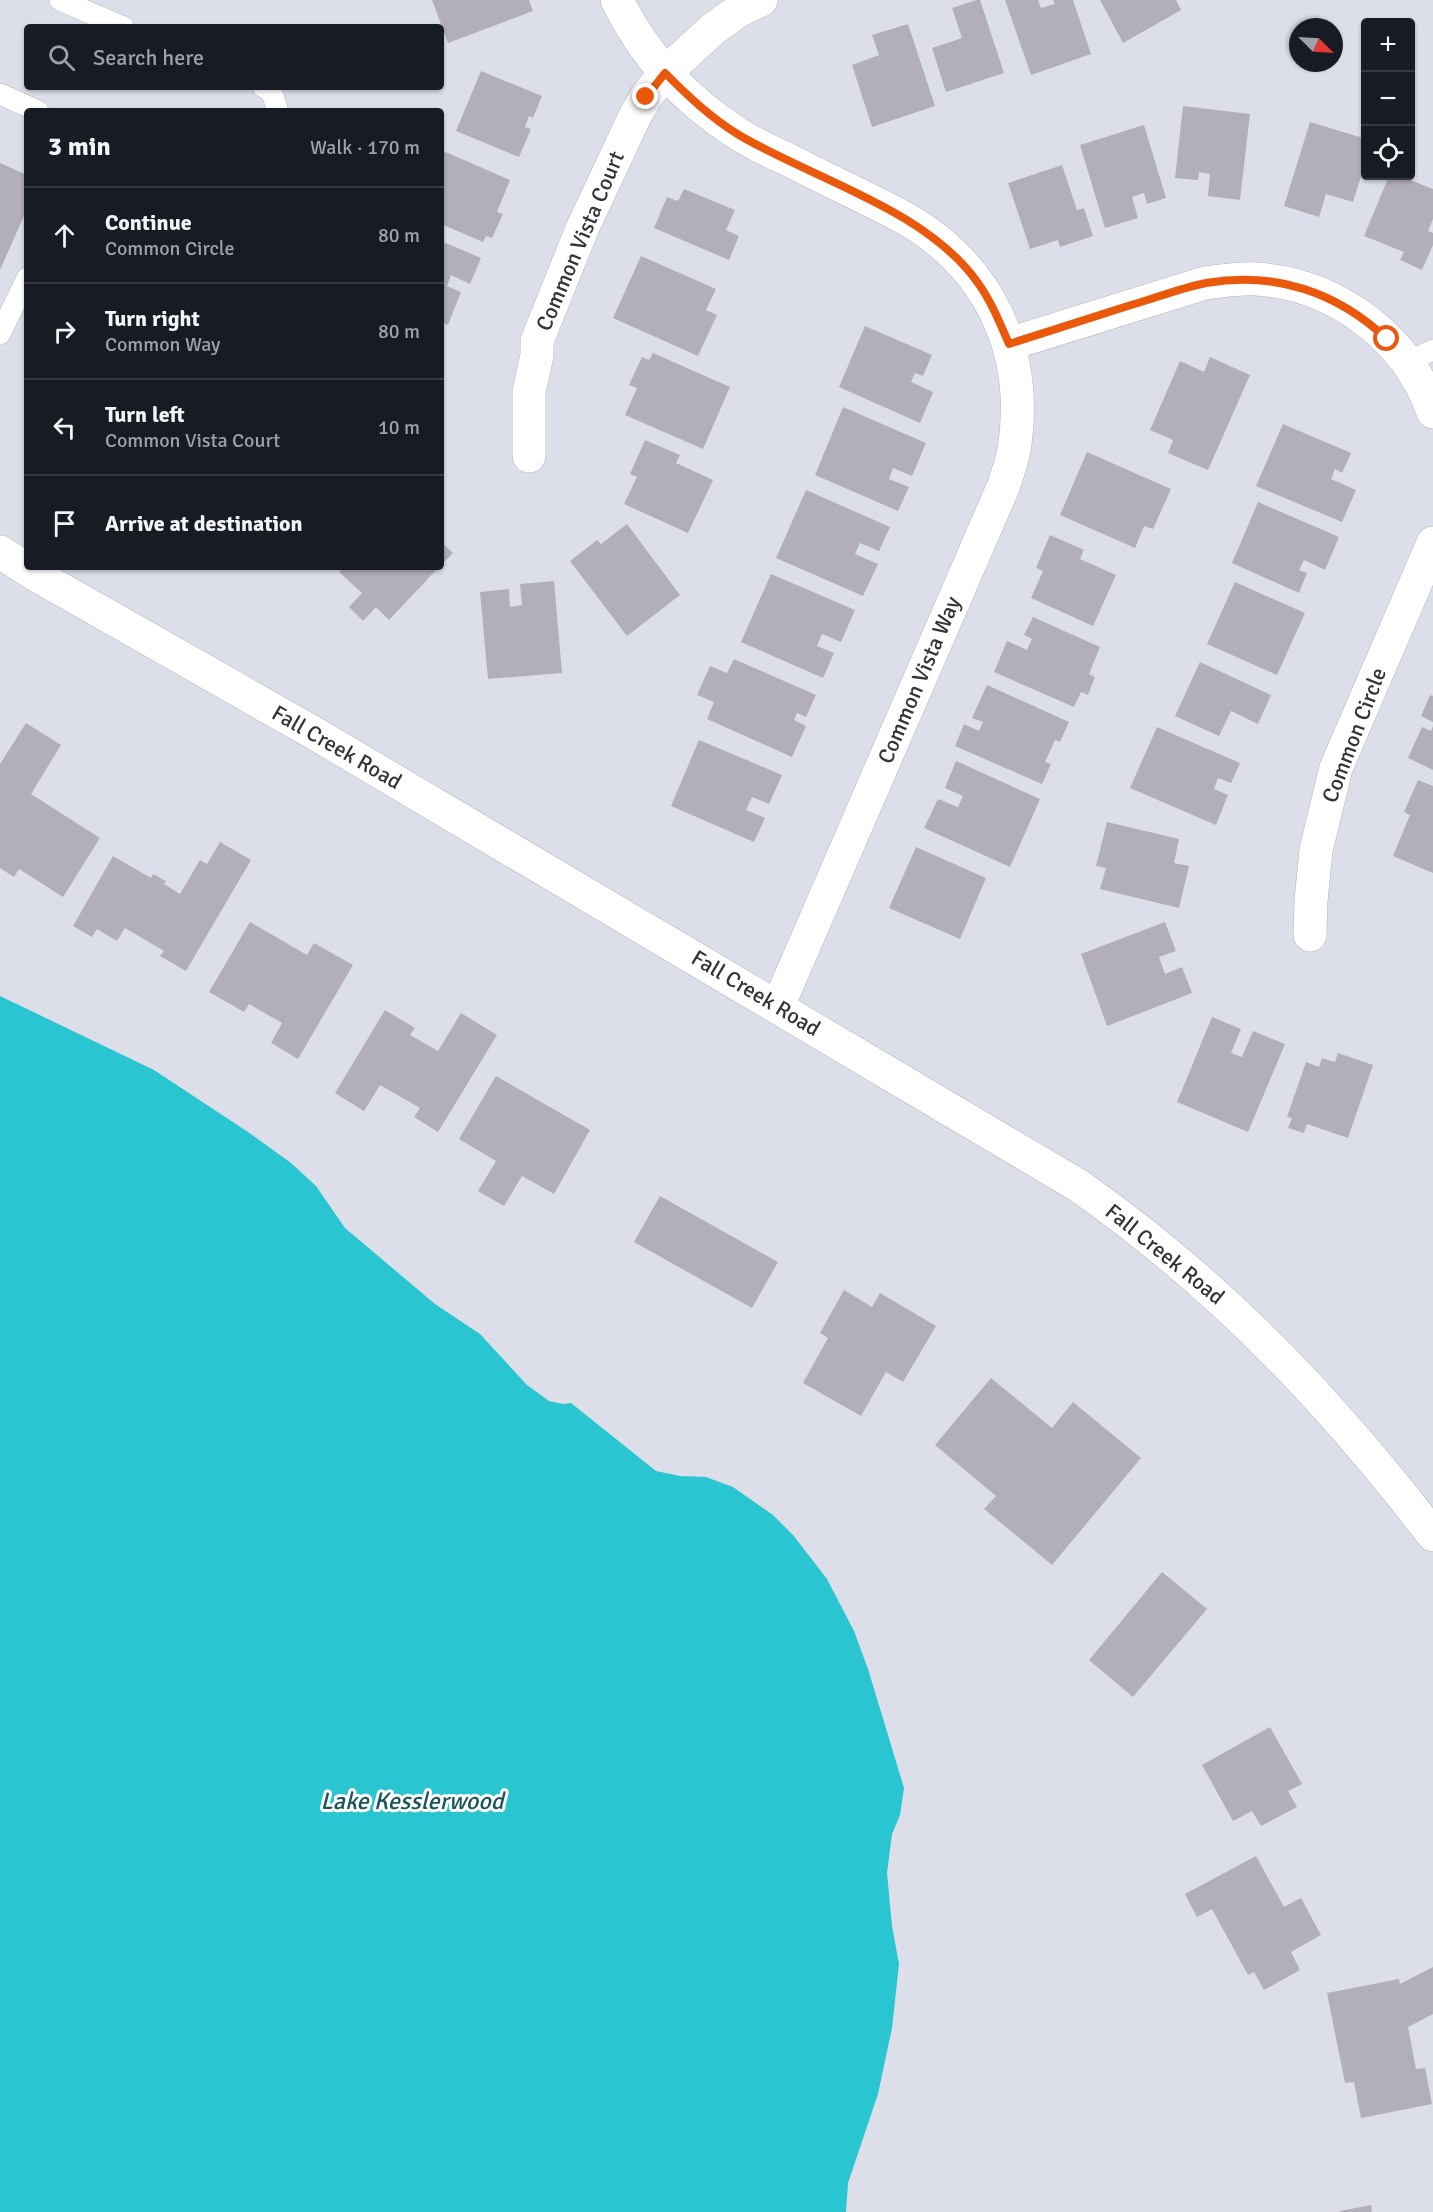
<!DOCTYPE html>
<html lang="en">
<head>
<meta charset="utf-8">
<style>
  :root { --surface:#171b24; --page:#20242c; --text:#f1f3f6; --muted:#9ea1a6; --line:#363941 }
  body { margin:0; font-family:Signika,sans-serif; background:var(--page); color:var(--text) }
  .controls { position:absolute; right:18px; top:18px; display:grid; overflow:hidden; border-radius:6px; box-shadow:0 2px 4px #0004 }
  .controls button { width:54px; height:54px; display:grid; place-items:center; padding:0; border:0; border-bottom:2px solid var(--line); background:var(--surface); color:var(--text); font:30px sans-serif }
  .compass { position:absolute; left:1289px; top:18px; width:54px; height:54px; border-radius:50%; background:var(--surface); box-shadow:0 2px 4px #0004; rotate:114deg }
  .stop { position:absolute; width:18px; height:18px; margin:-14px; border:4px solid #ea580c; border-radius:50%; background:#fff }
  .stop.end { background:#ea580c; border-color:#fff; box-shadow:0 2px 6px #0008 }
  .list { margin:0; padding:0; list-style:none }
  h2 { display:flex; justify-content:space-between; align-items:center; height:78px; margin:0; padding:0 24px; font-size:26px }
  h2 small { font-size:20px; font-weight:400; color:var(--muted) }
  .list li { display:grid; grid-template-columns:39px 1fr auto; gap:18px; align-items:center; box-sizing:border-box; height:96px; padding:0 24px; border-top:2px solid var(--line) }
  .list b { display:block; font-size:22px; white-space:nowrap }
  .list p { margin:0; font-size:20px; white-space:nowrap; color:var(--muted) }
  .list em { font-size:20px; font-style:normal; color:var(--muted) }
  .icon { flex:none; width:33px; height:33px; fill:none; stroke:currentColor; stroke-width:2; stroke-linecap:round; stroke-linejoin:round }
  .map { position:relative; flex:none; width:1433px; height:2212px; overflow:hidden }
  .search { position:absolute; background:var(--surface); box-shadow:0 2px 4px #0004; left:24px; top:24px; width:420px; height:66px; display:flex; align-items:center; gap:15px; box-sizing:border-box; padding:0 21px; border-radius:6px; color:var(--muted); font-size:22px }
  .panel { position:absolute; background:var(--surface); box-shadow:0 2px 4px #0004; left:24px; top:108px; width:420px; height:462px; border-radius:6px }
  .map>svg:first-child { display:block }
</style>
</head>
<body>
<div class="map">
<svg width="1433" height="2212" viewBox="0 0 1433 2212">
  <rect width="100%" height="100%" fill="#dcdfe9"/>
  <!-- water -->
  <path fill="#29c5d1" d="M0,996L154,1070L248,1132L291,1163L316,1186L345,1228L435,1304L480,1334L527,1385L549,1401L563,1404L571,1403L656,1471L680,1476L706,1477L733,1487L773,1515L793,1535L827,1579L854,1631L868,1669L904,1788L900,1815L892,1834L887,1873L892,1926L899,1964L892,2028L878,2094L848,2183L846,2212H0Z"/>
  <!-- building -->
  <path fill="#b3afb9" d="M432,0H529L533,11L448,43Z
    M977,0H980L1004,73L946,92L932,48L962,38L952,8Z
    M1005,0H1038L1041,8L1055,4L1053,0H1073L1091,54L1031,75Z
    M1100,0H1176L1181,10L1123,43Z
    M908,24L935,106L872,127L852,65L879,55L872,35Z
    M481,71L542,96L533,118L529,116L525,127L531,129L519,157L456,131Z
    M1183,106L1250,114L1240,200L1208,196L1210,174L1199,172L1198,180L1175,178Z
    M1310,122L1366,139V161L1353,202L1326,194L1319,217L1284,206Z
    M1144,125L1166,198L1147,204L1144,193L1132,197L1138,218L1105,228L1080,145Z
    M441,150L510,180L497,212L503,214L492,238L486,236L483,242L441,224Z
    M0,163L27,175V209L0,270Z
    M1062,165L1077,210L1084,208L1093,236L1060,247L1058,240L1030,249L1008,183Z
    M1389,176H1400L1433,189V219L1428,231L1433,233V245L1422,270L1400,260L1404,252L1364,236Z
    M684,189L735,210L726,230L739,236L729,260L654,228L667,197L678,201Z
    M441,241L481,258L470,284L451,275L447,286L461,292L448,325L441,322Z
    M641,256L716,289L706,310L717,315L698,356L613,318Z
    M865,326L932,355L923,376L915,373L911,382L933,392L920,423L839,387Z
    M653,353L730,387L703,449L625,415L637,388L629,385L642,357L649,360Z
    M1210,357L1250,375L1208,470L1168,453L1173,440L1150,430L1180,361L1204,372Z
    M843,407L926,443L912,476L893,468L889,479L909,487L898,511L815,475Z
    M1283,424L1351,453L1342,473L1335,469L1331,479L1356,490L1342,522L1256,486Z
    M645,440L680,455L676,463L713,480L688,533L624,504L637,477L630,474Z
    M1087,452L1171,489L1153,529L1144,526L1135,548L1060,515Z
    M806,490L890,527L879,551L860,543L855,554L878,564L863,596L776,558Z
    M1258,502L1339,537L1325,570L1304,560L1299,570L1307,573L1299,593L1232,563Z
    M627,524L680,595L627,636L570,561L597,540L601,544Z
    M1050,535L1084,550L1080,559L1116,575L1093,626L1031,598L1043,571L1036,568Z
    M441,542L453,553L441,565Z
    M344,567H439L389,620L376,607L363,621L349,607L362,593L339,572Z
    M771,574L855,610L841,642L822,634L817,646L834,653L823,678L741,642Z
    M554,581L562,673L488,679L480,592L509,589L510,607L522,605L520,584Z
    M1235,582L1305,613L1277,675L1207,644Z
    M1033,617L1100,647L1089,674L1095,677L1088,695L1081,692L1074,707L994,672L1007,641L1027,650L1032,639L1024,635Z
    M734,659L816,695L806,717L797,713L794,720L806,726L792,757L707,719L714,702L697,695L710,666L727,673Z
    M1200,662L1271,695L1258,724L1231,711L1219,736L1175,716Z
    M987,685L1069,722L1060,742L1055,740L1045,762L1051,764L1042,784L955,746L964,724L979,731L983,722L972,718Z
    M1430,695L1433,696V722L1421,716Z
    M26,723L61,745L31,794L100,838L63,897L19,869L14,877L0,868V764Z
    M1433,726V770L1408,758L1422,727L1431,731Z
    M1157,727L1240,763L1231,783L1218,778L1214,789L1228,795L1216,825L1130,788Z
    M699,740L782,775L769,804L752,797L746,810L765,818L754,842L671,806Z
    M956,761L1040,799L1010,867L924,828L938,799L958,807L963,796L945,788Z
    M1418,780L1433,786V873L1393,856L1410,815L1404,812Z
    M1107,822L1179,839L1174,863L1189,866L1179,908L1100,889L1106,868L1096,866Z
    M220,842L251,860L186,971L160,956L164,951L125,928L117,941L97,929L92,937L73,926L113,856L151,878L153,874L166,881L164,884L180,894L200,860L207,864Z
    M916,847L986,878L960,939L889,908Z
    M250,922L307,955L314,943L353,965L298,1059L271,1043L282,1023L249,1004L244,1012L209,992Z
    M1165,922L1176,951L1159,957L1165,974L1182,967L1192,993L1107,1026L1081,954Z
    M385,1010L415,1028L410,1035L438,1051L461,1013L497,1035L438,1132L414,1117L420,1108L380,1085L364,1111L335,1093Z
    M1212,1017L1241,1029L1231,1053L1242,1057L1253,1031L1285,1044L1248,1132L1177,1102Z
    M1338,1053L1373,1065L1348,1138L1307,1124L1304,1133L1288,1128L1292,1118L1287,1117L1306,1062L1319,1067L1322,1058L1335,1062Z
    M496,1076L590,1130L554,1194L522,1176L504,1206L478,1191L496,1161L459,1139Z
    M660,1196L778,1262L752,1308L634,1242Z
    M844,1290L872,1307L880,1293L936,1326L903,1382L886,1372L861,1416L803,1383L828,1338L820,1333Z
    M991,1378L1052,1428L1073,1402L1141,1458L1052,1565L984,1509L996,1496L935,1445Z
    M1162,1572L1207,1609L1133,1697L1089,1660Z
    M1270,1727L1302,1784L1288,1791L1297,1807L1261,1826L1252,1811L1233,1821L1202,1765Z
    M1256,1856L1284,1907L1301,1898L1321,1935L1291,1952L1300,1970L1264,1990L1254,1972L1248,1975L1212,1909L1197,1917L1185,1894Z
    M1433,1967V2014L1408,2027L1416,2069L1425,2068L1432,2104L1361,2118L1354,2082L1345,2083L1327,1993L1399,1979L1400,1984Z
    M1371,2205L1372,2212H1340V2211Z"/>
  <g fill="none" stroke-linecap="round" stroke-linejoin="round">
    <defs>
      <path id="lane" d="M60,0L123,27
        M263,87L271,90L277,108L275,111
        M0,94L38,111
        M0,334L27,278
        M1408,365L1418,357L1433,350"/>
      <path id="street" d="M617,0C644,55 685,100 737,133C753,144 771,152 789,160C825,179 863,196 899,215C988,263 1030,350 1014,450C1012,462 1007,474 1004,485L778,1006
        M1009,344L1205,283C1222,281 1239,278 1256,279C1335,284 1407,337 1433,412
        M529,456V392L537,355V341L582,229L636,114L646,97L665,73L713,29L738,11L761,0
        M1310,935L1311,901L1316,850L1336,768L1433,543"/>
      <path id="secondary" d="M0,552L36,575L314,733L1079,1186C1221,1286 1328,1399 1433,1535"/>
    </defs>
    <!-- lane casing -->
    <use href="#lane" stroke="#b3b6c0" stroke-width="22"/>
    <!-- street casing -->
    <use href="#street" stroke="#b3b6c0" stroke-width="34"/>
    <!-- secondary casing -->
    <use href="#secondary" stroke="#b3b6c0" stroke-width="34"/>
    <!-- lane -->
    <use href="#lane" stroke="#fff" stroke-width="21"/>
    <!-- street -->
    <use href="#street" stroke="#fff" stroke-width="33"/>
    <!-- secondary -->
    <use href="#secondary" stroke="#fff" stroke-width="33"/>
  </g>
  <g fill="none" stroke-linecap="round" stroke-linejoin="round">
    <!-- route -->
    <path stroke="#ea580c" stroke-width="8" d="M646,97L665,73C688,96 711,118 739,135C815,180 926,209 978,283C991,301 1000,323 1009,344C1050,331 1091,318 1131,305C1156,298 1181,288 1206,283C1275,271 1337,292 1387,339"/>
  </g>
  <g text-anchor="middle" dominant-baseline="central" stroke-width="6" stroke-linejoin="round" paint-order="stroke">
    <!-- street labels -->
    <g font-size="22" fill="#323438" stroke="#fff">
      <text transform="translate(580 241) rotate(-67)">Common Vista Court</text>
      <text transform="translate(919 680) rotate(-67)">Common Vista Way</text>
      <text transform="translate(1354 735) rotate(-69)">Common Circle</text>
      <text transform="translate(337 747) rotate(30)">Fall Creek Road</text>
      <text transform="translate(756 993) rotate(31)">Fall Creek Road</text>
      <text transform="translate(1165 1254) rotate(39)">Fall Creek Road</text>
    </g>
    <!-- water labels -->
    <g font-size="24" font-style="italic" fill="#18555a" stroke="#fff">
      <text x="412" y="1801">Lake Kesslerwood</text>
    </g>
  </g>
</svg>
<div class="controls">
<button>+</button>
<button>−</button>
<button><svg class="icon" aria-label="locate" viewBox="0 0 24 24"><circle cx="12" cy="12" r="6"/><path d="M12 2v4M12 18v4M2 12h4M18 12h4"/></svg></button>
</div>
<svg class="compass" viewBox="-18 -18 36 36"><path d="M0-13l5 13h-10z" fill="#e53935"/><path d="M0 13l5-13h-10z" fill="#9ea1a6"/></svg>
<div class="stop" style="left:1387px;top:339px"></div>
<div class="stop end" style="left:646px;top:97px"></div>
<div class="search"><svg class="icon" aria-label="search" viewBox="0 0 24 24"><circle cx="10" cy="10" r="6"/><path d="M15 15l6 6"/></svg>Search here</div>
<section class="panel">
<h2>3 min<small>Walk · 170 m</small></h2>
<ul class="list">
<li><svg class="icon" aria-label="ahead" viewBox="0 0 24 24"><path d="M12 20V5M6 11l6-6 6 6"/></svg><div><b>Continue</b><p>Common Circle</p></div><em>80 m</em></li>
<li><svg class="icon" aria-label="right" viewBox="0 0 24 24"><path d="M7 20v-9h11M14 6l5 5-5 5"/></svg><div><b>Turn right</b><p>Common Way</p></div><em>80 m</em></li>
<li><svg class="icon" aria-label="left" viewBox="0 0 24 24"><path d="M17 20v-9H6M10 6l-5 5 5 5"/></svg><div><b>Turn left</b><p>Common Vista Court</p></div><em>10 m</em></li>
<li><svg class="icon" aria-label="arrive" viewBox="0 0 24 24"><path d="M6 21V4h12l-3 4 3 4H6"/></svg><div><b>Arrive at destination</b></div></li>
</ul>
</section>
</div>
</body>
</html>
